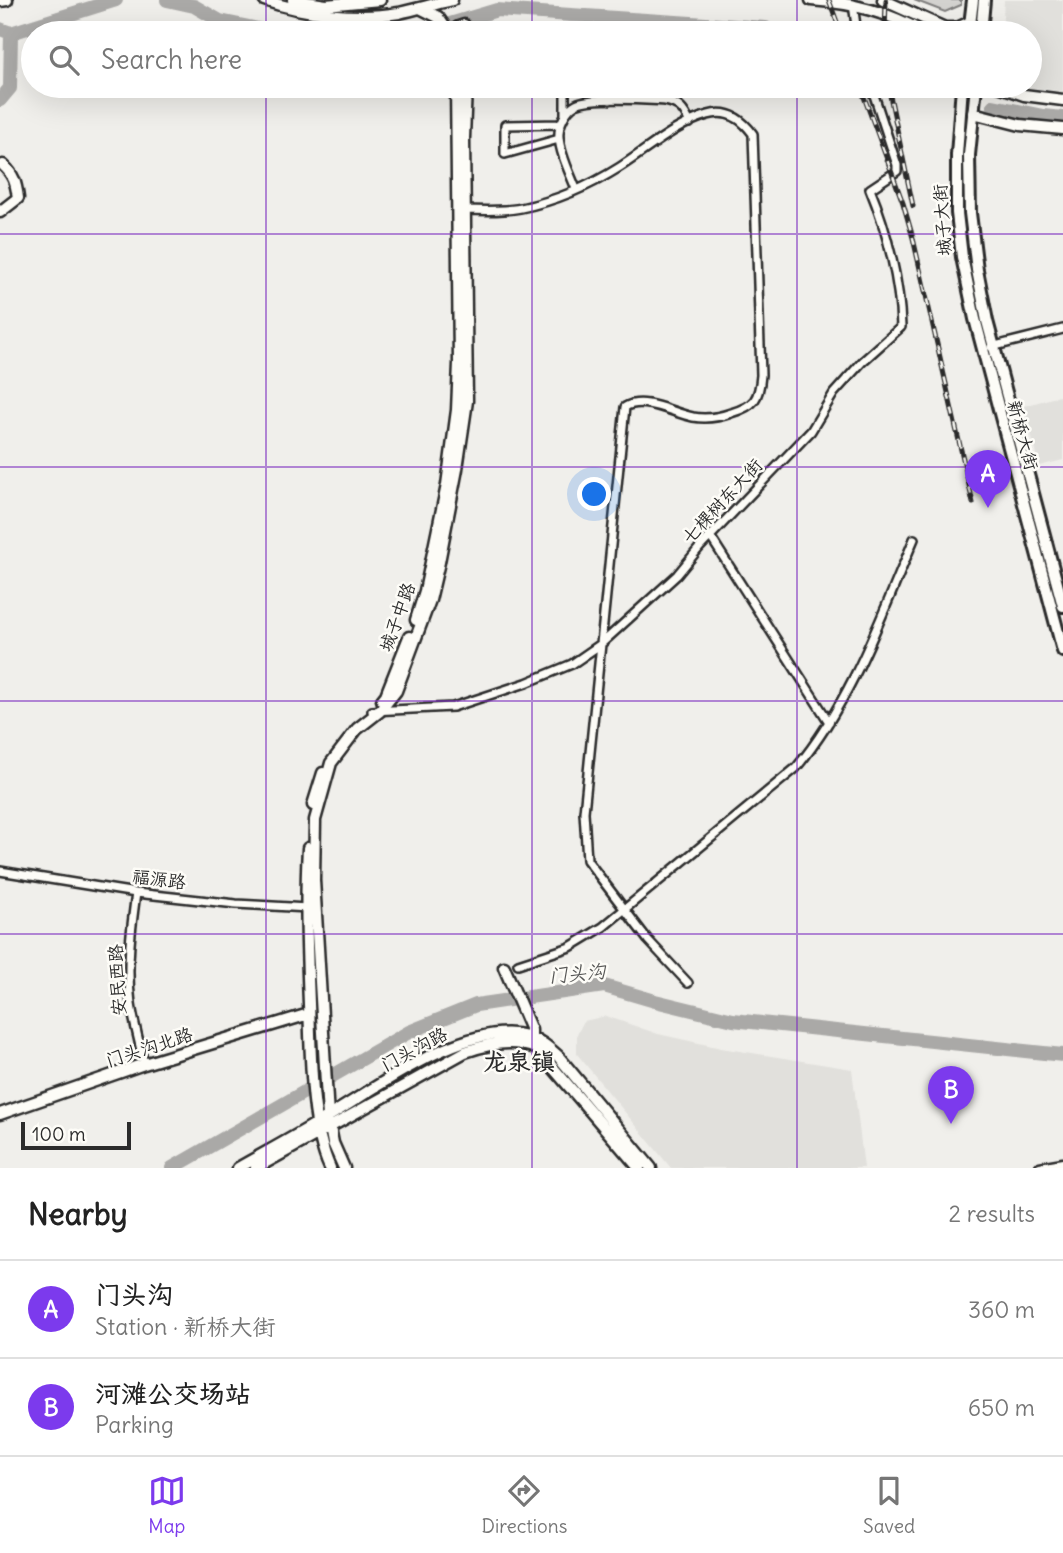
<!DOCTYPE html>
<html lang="en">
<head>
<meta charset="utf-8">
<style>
  :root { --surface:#fff; --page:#f2f2f2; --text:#222; --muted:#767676; --line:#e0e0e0; --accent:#7c3aed }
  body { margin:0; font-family:Delius,"LXGW WenKai TC",sans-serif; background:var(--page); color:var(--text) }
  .scale { position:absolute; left:21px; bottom:18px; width:110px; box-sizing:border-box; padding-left:7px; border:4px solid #2b2b2b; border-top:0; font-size:19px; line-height:24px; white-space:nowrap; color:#2b2b2b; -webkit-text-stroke:5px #fdfcf7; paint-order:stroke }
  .you { position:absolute; left:595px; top:495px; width:24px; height:24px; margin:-18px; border:5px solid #fff; border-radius:50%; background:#1a73e8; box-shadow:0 0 0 10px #1a73e833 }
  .badge { display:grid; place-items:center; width:46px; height:46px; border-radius:50%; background:var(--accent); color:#fff; font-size:23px; font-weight:700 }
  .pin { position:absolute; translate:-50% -58px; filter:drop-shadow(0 2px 4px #0008) }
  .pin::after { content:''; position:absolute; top:37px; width:24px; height:21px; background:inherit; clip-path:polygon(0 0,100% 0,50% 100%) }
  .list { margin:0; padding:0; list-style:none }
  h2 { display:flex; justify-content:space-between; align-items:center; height:91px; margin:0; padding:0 28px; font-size:30px }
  h2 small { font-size:23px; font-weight:400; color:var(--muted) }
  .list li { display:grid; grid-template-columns:46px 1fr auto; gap:21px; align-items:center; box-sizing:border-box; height:98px; padding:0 28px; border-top:2px solid var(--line) }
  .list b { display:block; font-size:26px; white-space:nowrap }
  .list p { margin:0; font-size:23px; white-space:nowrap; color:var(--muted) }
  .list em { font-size:23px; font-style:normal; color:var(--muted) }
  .icon { flex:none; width:38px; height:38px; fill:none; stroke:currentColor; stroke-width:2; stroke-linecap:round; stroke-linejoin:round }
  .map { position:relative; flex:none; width:1063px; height:1168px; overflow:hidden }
  .search { position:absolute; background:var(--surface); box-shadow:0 7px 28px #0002; left:21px; right:21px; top:21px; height:77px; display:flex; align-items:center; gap:18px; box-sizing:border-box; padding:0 24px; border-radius:38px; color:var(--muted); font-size:26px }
  .sheet { height:287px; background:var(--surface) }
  nav { display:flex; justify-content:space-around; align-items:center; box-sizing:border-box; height:98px; border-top:2px solid var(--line); background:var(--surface); font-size:19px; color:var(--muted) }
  nav a { display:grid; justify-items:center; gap:4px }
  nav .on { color:var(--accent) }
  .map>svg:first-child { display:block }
</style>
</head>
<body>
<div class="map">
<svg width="1063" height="1168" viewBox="0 0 1063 1168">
  <rect width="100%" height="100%" fill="#f0efeb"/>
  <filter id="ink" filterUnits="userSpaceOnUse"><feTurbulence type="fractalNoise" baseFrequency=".0143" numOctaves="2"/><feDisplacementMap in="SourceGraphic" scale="14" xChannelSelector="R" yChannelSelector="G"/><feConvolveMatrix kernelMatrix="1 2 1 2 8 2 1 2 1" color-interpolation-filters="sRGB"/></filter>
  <g filter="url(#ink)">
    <!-- built -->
    <path fill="#e1e0dc" d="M1004,0H1063V92L1019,86H1030V33H1002Z
      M1063,395V460L1039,466L1024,406Z
      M606,1016L658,1034L721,1048L852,1069L864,1168H671L577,1054V1034L584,1021Z"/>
    <!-- green -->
    <path fill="#d3d2cf" stroke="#7f7e7d" stroke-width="2" d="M914,0H961V5L945,12Z"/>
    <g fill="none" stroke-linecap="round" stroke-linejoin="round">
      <!-- river -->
      <path stroke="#aaa9a7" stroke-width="14" d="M167,0L194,6L220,21L277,33
        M0,29L11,33L116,0
        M420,33L497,10L766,28
        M0,100L10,88L11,33
        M993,106L1043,116L1063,118
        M172,1168L409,1032L476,1005L604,986L655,1001L733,1020L1063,1055"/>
      <defs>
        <path id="street" d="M853,4L857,33
          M565,86V115
          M609,86L610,100
          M559,139L505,154V125L561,124
          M576,189C570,173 560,154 559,137C558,126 566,109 576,104C592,96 645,100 665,101C680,104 684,110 690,123
          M461,210C480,210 502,212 521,208C555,201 590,186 620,167C647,150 676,124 708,115C728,109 742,119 753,134L761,375C759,399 755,406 731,413C720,417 705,419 693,417C672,413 645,396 625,407L584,812L587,860L648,940L688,983
          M991,347L1063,329
          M710,536L829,722
          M372,711L453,707L526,683L572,664L601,644L677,575L700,547L811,431L834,393L862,362L901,327C900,283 887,230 870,189L897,171V165L871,86
          M0,871L136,893L236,904L308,908
          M136,893C131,930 126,967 131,1004C134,1024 140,1044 144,1064
          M518,964L570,947L603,927L796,768C851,702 881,617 914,539"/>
        <path id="secondary" d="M264,0C304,14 357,20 399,13C417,9 434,4 452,0
          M293,0L326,5L380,0
          M811,0C853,3 888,12 925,33
          M883,0L945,28H957L970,22
          M0,1L7,0
          M420,8L438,17L449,33
          M457,33L458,27L464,25L468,33
          M998,86L1024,95L1063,100
          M973,113L1020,125L1063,129
          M0,212L18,198C16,183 14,175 3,165
          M416,620L425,591L447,485L457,410L459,363L456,86
          M382,700L386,695L409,637
          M313,805L323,773
          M308,848C305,900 307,952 309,1004C311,1052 310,1124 330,1168
          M504,967L531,1030V1042
          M0,1114L144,1064L309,1014
          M238,1168C268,1151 298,1135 327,1117C377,1088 467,1019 527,1036C540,1040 548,1047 558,1056L651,1168
          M256,1168L465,1052C487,1044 515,1038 537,1049L639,1168
          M344,1168L333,1143L328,1117L314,880L315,820L331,763L357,729L380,711L396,691L430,600L439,562L457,469L467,401L464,138L466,86
          M1040,1168L1063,1164"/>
        <path id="primary" d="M969,33L973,0
          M981,33L984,0
          M962,86L957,155V213L962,257L975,319L1063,651
          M976,86L969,155L970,213L977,270L987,321L1063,606"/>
      </defs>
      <!-- street casing -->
      <use href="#street" stroke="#2b2b2b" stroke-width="12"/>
      <!-- secondary casing -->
      <use href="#secondary" stroke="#2b2b2b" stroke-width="15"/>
      <!-- primary casing -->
      <use href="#primary" stroke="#2b2b2b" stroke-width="16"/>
      <!-- street -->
      <use href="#street" stroke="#fdfcf7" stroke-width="7"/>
      <!-- secondary -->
      <use href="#secondary" stroke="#fdfcf7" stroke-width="10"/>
      <!-- primary -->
      <use href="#primary" stroke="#fdfcf7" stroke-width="10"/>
      <defs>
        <path id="rail" d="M829,0L841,33
          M885,33L886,0
          M860,86L903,203L913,238L973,503
          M888,86L913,206"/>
      </defs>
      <!-- rail casing -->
      <use href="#rail" stroke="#2b2b2b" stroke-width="5"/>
      <!-- rail -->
      <use href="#rail" stroke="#fdfcf7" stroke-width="2.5" stroke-dasharray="8" stroke-linecap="butt"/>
    </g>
  </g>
  <!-- grid -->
  <path fill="none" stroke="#7b2cbf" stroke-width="2" stroke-opacity="0.55" d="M266,0V33M532,0V33M797,0V33M266,86V1168M532,86V1168M797,86V1168M0,234H1063M0,467H1063M0,701H1063M0,934H1063"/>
  <g text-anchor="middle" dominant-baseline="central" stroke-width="5" stroke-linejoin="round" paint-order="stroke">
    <!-- street labels -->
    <g font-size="18" fill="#2b2b2b" stroke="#fdfcf7">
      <text transform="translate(942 220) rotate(-94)">城子大街</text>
      <text transform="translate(1023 435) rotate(75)">新桥大街</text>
      <text transform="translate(722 501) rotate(-47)">七棵树东大街</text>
      <text transform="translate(397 617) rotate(-70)">城子中路</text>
      <text transform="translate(159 879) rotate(7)">福源路</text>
      <text transform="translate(117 980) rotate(-93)">安民西路</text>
      <text transform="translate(149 1047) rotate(-18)">门头沟北路</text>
      <text transform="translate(414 1049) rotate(-28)">门头沟路</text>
    </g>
    <!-- water labels -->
    <g font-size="19" font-style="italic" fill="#575756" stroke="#fdfcf7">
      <text transform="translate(577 973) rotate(-5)">门头沟</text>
    </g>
    <!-- district labels -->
    <g font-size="24" font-weight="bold" fill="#2b2b2b" stroke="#fdfcf7">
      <text x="519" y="1061">龙泉镇</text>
    </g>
  </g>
</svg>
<div class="scale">100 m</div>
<div class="you"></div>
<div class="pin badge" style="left:988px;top:508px">A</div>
<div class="pin badge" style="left:951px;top:1124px">B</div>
<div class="search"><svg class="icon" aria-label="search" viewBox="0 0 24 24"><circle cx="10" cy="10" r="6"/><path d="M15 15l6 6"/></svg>Search here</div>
</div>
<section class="sheet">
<h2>Nearby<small>2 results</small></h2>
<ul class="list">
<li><span class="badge">A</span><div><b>门头沟</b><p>Station · 新桥大街</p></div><em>360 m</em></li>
<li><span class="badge">B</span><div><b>河滩公交场站</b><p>Parking</p></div><em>650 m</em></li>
</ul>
</section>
<nav>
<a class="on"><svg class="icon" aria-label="map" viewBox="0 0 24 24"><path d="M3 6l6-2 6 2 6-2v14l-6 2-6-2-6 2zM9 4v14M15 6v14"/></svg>Map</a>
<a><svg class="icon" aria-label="directions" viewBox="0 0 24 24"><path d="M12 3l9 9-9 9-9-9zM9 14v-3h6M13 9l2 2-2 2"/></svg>Directions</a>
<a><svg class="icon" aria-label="saved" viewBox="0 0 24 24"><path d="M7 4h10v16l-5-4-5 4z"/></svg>Saved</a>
</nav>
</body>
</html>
